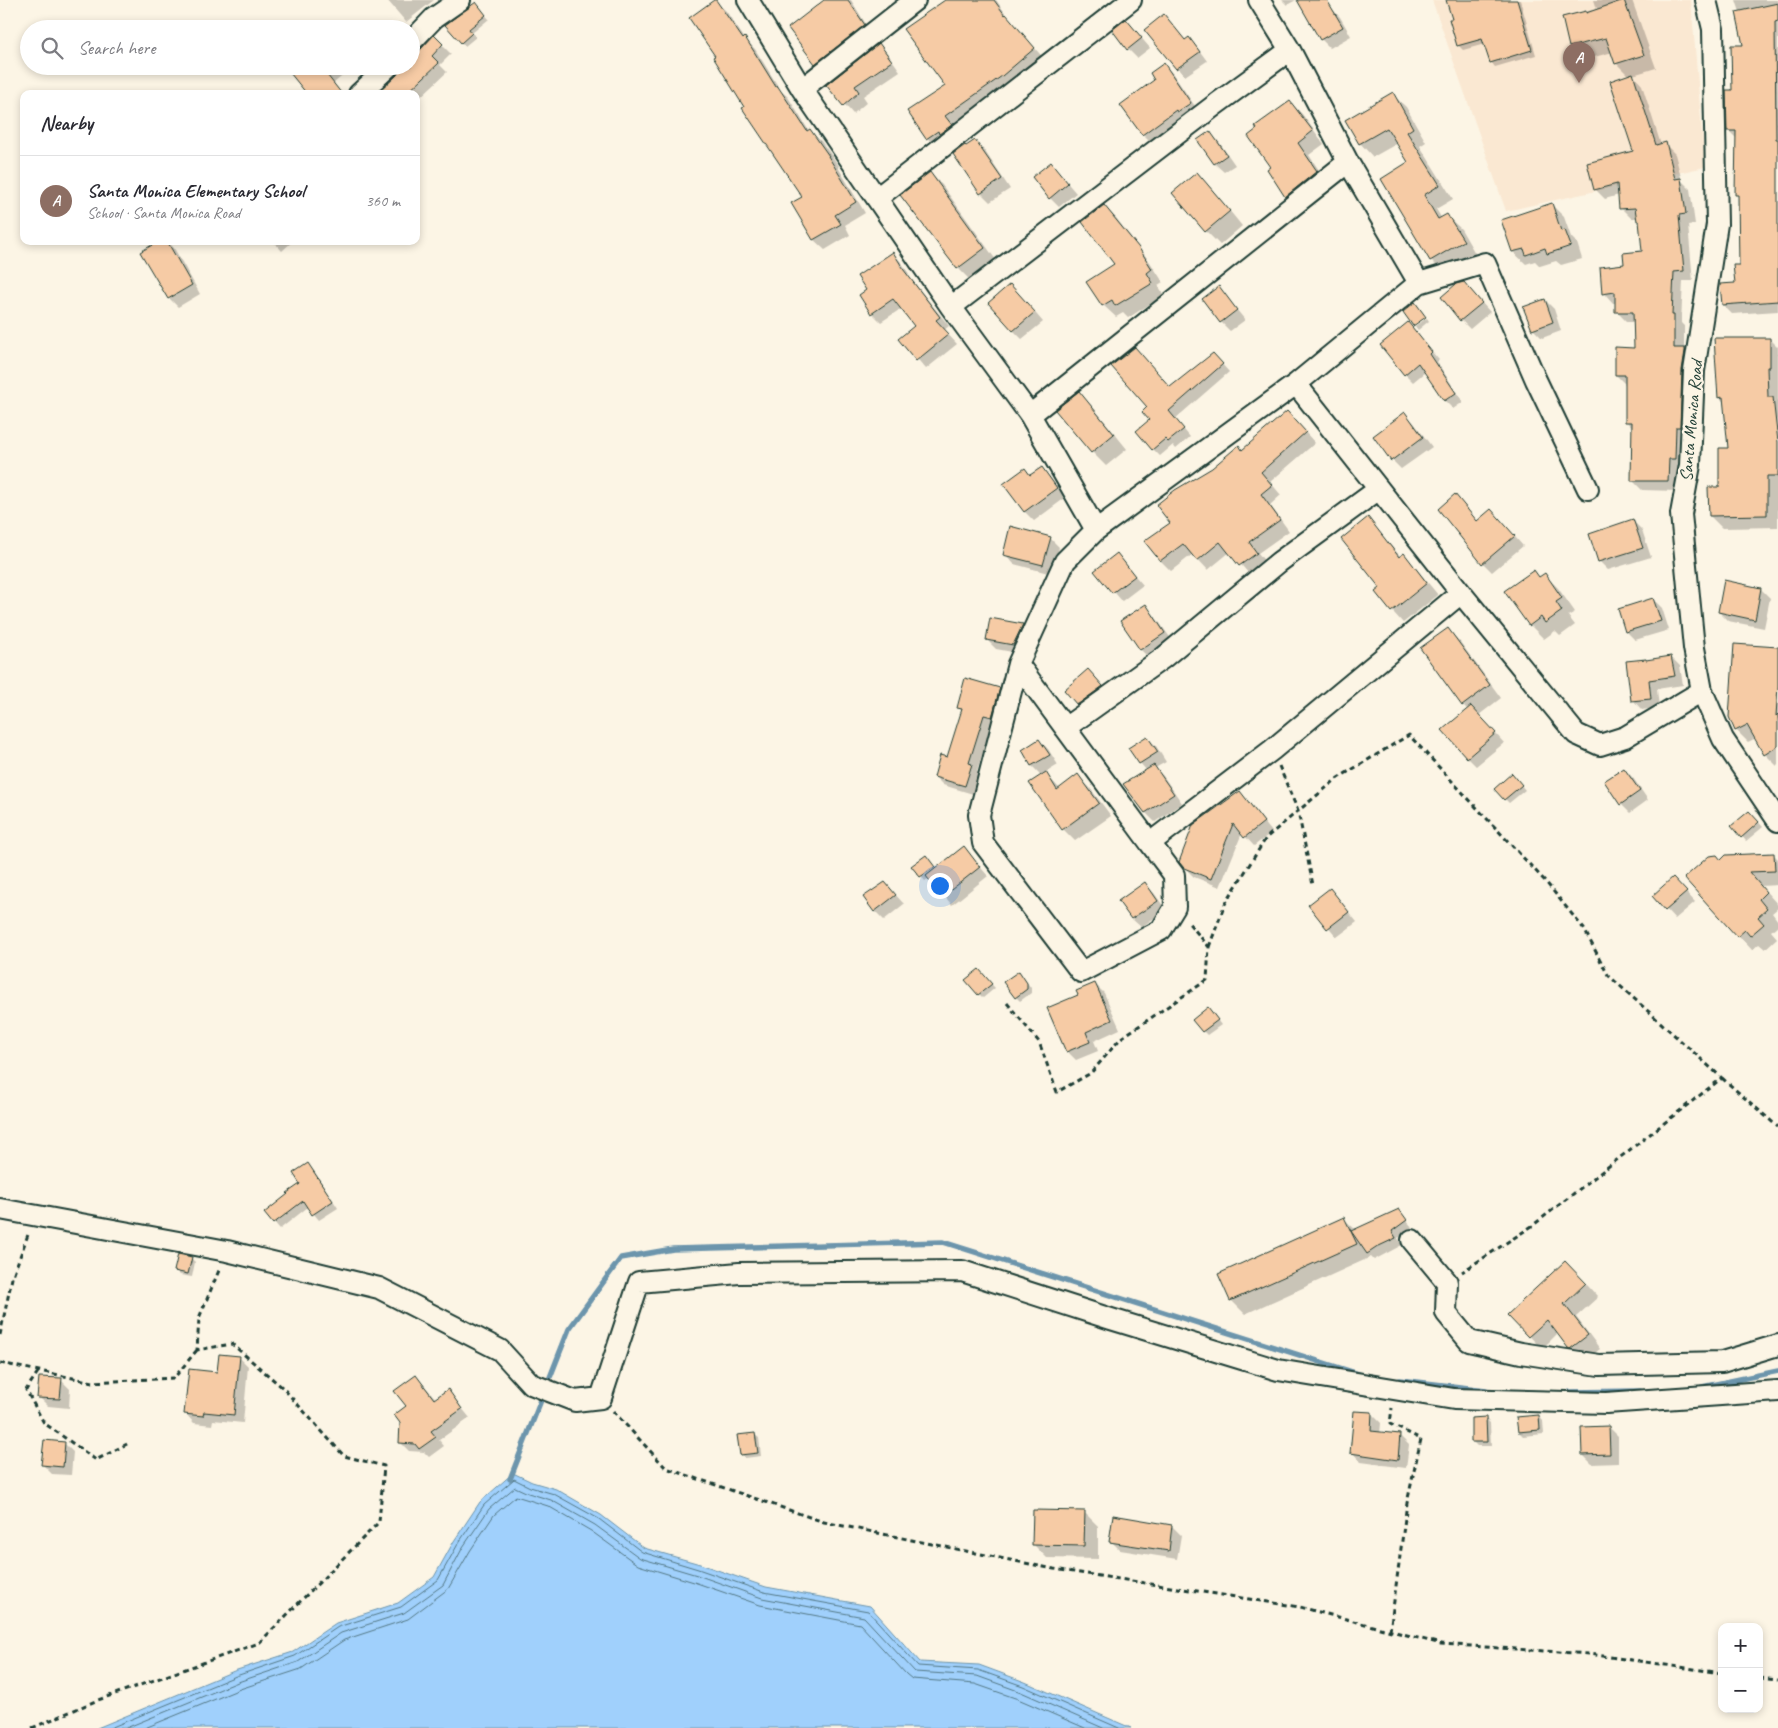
<!DOCTYPE html>
<html lang="en">
<head>
<meta charset="utf-8">
<style>
  :root { --surface:#fff; --page:#f7f7f7; --text:#2b2b33; --muted:#7c7c81; --line:#e1e1e2; --accent:#ea580c }
  body { margin:0; font-family:Caveat,sans-serif; background:var(--page); color:var(--text) }
  .controls { position:absolute; right:15px; bottom:15px; display:grid; overflow:hidden; border-radius:10px; box-shadow:0 2px 8px #0003 }
  .controls button { width:45px; height:45px; display:grid; place-items:center; padding:0; border:0; border-bottom:1px solid var(--line); background:var(--surface); color:var(--text); font:25px sans-serif }
  .you { position:absolute; left:939px; top:885px; width:18px; height:18px; margin:-12px; border:4px solid #fff; border-radius:50%; background:#1a73e8; box-shadow:0 0 0 8px #1a73e833 }
  .badge { display:grid; place-items:center; width:32px; height:32px; border-radius:50%; background:var(--accent); color:#fff; font-size:16px; font-weight:700 }
  .pin { position:absolute; translate:-50% -41px; filter:drop-shadow(0 1px 2px #0008) }
  .pin::after { content:''; position:absolute; top:26px; width:18px; height:15px; background:inherit; clip-path:polygon(0 0,100% 0,50% 100%) }
  .list { margin:0; padding:0; list-style:none }
  h2 { display:flex; justify-content:space-between; align-items:center; height:65px; margin:0; padding:0 20px; font-size:21px }
  h2 small { font-size:16px; font-weight:400; color:var(--muted) }
  .list li { display:grid; grid-template-columns:32px 1fr auto; gap:15px; align-items:center; box-sizing:border-box; height:90px; padding:0 20px; border-top:1px solid var(--line) }
  .list b { display:block; font-size:19px; white-space:nowrap }
  .list p { margin:0; font-size:16px; white-space:nowrap; color:var(--muted) }
  .list em { font-size:16px; font-style:normal; color:var(--muted) }
  .icon { flex:none; width:28px; height:28px; fill:none; stroke:currentColor; stroke-width:2; stroke-linecap:round; stroke-linejoin:round }
  .map { position:relative; flex:none; width:1778px; height:1728px; overflow:hidden }
  .search { position:absolute; background:var(--surface); box-shadow:0 2px 8px #0003; left:20px; top:20px; width:400px; height:55px; display:flex; align-items:center; gap:12px; box-sizing:border-box; padding:0 18px; border-radius:28px; color:var(--muted); font-size:19px }
  .panel { position:absolute; background:var(--surface); box-shadow:0 2px 8px #0003; left:20px; top:90px; width:400px; height:155px; border-radius:10px }
  .map>svg:first-child { display:block }
</style>
</head>
<body>
<div class="map">
<svg width="1778" height="1728" viewBox="0 0 1778 1728">
  <rect width="100%" height="100%" fill="#fcf5e5"/>
  <filter id="ink" filterUnits="userSpaceOnUse"><feTurbulence type="fractalNoise" baseFrequency=".02" numOctaves="2"/><feDisplacementMap in="SourceGraphic" scale="10" xChannelSelector="R" yChannelSelector="G"/><feConvolveMatrix kernelMatrix="1 2 1 2 8 2 1 2 1" color-interpolation-filters="sRGB"/></filter>
  <g filter="url(#ink)">
    <!-- built -->
    <path fill="#fae8d2" d="M1432,0H1691L1705,167L1506,211Z"/>
    <!-- water -->
    <path fill="#a0d0fc" stroke="#6c95ac" d="M513,1473L532,1482L556,1489L601,1515L644,1548L700,1564L766,1587L870,1606L920,1662L979,1665L1025,1682L1131,1728H97L234,1671L293,1652L336,1623L398,1603L434,1577L454,1541L480,1502Z"/>
    <!-- shadow -->
    <path fill="#0003" d="M387,0H434L406,22Z
      M826,0H851L872,34L824,71L816,63Z
      M945,0H996L1011,21L1046,61L940,150L927,138L947,86Z
      M1282,0H1296L1287,5Z
      M1297,0H1323L1340,17L1351,36L1330,48L1321,39Z
      M1447,0H1520L1536,55L1495,67L1491,62L1485,44L1463,50L1458,45L1454,19Z
      M1594,0H1632L1656,68L1633,75L1642,85L1661,145L1665,144L1675,154L1682,181L1690,189L1695,224L1688,225L1693,281H1683L1681,323L1684,326V350L1695,360L1685,468H1678V491L1642,490L1632,480L1633,429L1626,421V385L1616,375L1635,349V322H1627L1617,312L1616,303H1613L1604,293L1626,266L1643,252L1641,223L1638,218H1631L1621,208L1619,195L1605,199L1595,189L1634,152L1629,76L1617,64L1613,52L1583,60L1570,47L1563,17L1597,9Z
      M1736,0H1778V311L1732,314L1723,305L1736,284L1740,266L1739,196L1737,194V139L1728,130L1745,46L1740,12Z
      M715,1L726,11L745,39L755,49L781,91L788,97L809,131L821,141L839,166L838,167L865,213L845,225L850,235L825,250L814,240L793,204L804,197L746,107L717,56Z
      M479,8L489,19L472,33L476,37L465,46L461,42Z
      M1126,20L1150,48L1137,58L1128,49Z
      M1171,23L1185,41L1189,38L1196,46L1207,61L1185,76L1146,30Z
      M434,37L451,54L440,65L447,72L416,101V94H378L411,66L420,52Z
      M879,45L888,54L900,71L863,96L867,102L853,114L828,85Z
      M1164,65L1173,74L1199,112L1152,143L1143,134L1122,105L1156,80Z
      M299,66H354L334,83L342,94H308Z
      M1392,94L1406,107L1426,142L1420,146L1453,199L1436,209L1442,219L1447,216L1461,229L1476,255L1445,274L1431,260L1410,163L1398,143L1373,157L1360,143Z
      M1290,102L1302,114L1324,144L1309,155L1328,184L1298,208L1286,196L1272,167Z
      M1210,133L1219,142L1235,165L1224,172L1215,164L1199,140Z
      M975,141L984,150L1010,189L990,202L981,193L954,154Z
      M1051,164L1076,193L1059,207L1050,198Z
      M930,173L942,185L996,260L970,280L958,268Z
      M1197,174L1211,188L1242,226L1220,245L1206,231Z
      M1551,204L1564,217L1571,237L1577,243L1582,259L1561,265L1556,261L1540,266L1535,261L1526,264L1513,252L1503,221Z
      M1104,206L1116,218L1150,262L1163,282L1158,285L1164,295L1128,318L1123,313L1116,317L1103,305L1088,282L1116,264Z
      M167,241L174,248L200,294L178,307L169,298Z
      M273,241H293L282,251Z
      M893,254L902,263L909,274L908,275L949,326L944,330L957,344L926,369L900,339L916,326L902,308L881,322L872,313L868,291Z
      M1464,283L1490,312L1470,329L1461,320Z
      M1219,288L1245,320L1230,331L1221,322Z
      M1019,294L1043,322L1022,339L1013,330Z
      M1545,300L1554,309L1561,331L1542,338L1533,329Z
      M1427,318L1429,321L1418,330L1415,326Z
      M1408,324L1439,360L1437,362L1463,402L1453,409L1445,401L1425,372L1413,382L1405,374Z
      M1770,339L1778,347V527L1722,528L1710,516L1720,488L1730,449L1725,403L1719,397Z
      M1220,362L1229,372L1175,419L1190,437L1176,449L1173,445L1160,456L1153,449L1149,407L1171,389Z
      M1079,393L1093,407L1127,449L1106,466L1092,452L1057,410Z
      M1405,414L1414,423L1432,447L1401,469L1392,460L1375,436Z
      M1296,422L1315,443L1270,482L1281,495L1270,505L1289,531L1258,553L1266,563L1250,575L1230,552L1208,570L1193,554L1171,571L1161,561L1146,541L1172,523L1243,451Z
      M1042,468L1050,477L1065,498L1034,521L1025,512L1005,484L1025,469L1031,475Z
      M1464,505L1478,522L1500,520L1523,546L1492,572L1483,563Z
      M1367,519L1401,557L1404,555L1415,567L1438,595L1403,623L1376,593L1382,588Z
      M1633,521L1642,530L1651,557L1608,570L1599,561Z
      M1050,538L1059,547L1052,574L1014,564L1005,554Z
      M1117,555L1143,585L1122,601L1096,571Z
      M1534,572L1540,578L1545,575L1558,588L1575,612L1568,616L1575,625L1560,636L1555,631L1544,639L1530,625Z
      M1761,589L1770,598L1764,628L1728,621L1719,612Z
      M1653,599L1662,608L1669,630L1635,640L1626,631Z
      M1145,606L1154,615L1174,643L1150,659L1141,650L1122,621Z
      M991,620L1022,625L1031,634L1023,654L996,649L987,640Z
      M1448,629L1460,642L1501,698L1479,715L1504,743L1476,766L1467,757L1468,710L1463,705Z
      M1778,648V765L1777,766L1765,754L1756,738L1748,742L1736,730Z
      M1671,657L1680,666L1683,685L1657,689L1659,707L1642,710L1633,700L1647,661Z
      M1097,680L1111,696L1086,713L1077,704Z
      M999,689L1007,697L1000,725L992,723L977,771L979,774L973,794L943,785L935,777L948,758L962,711L958,707Z
      M1147,737L1156,746L1166,762L1155,768L1163,776L1182,803L1155,822L1146,813L1147,771L1140,763Z
      M1039,740L1048,749L1058,765L1045,773L1060,789L1078,776L1090,788L1111,816L1075,841L1063,829L1031,783L1042,776L1032,766L1024,751Z
      M1624,769L1633,778L1648,800L1630,813L1621,804Z
      M1516,779L1525,790L1509,803L1505,799Z
      M1240,793L1272,832L1254,846L1242,833L1220,887L1194,877L1185,868Z
      M1749,812L1763,827L1746,841L1733,826Z
      M964,848L988,876L952,905L929,878L925,881L913,866L930,861L936,869Z
      M1774,855L1778,859V885L1761,886L1778,905V908L1772,913L1778,921V925L1771,931L1777,938L1765,949L1759,944L1752,950L1686,878L1721,861Z
      M1145,884L1154,893L1166,910L1141,927L1132,919L1120,901Z
      M1682,888L1695,902L1675,919L1654,896Z
      M1330,890L1357,922L1337,937L1310,905Z
      M893,892L904,904L884,920L875,911Z
      M983,975L995,988L983,998L979,994Z
      M1023,977L1031,988V993L1020,1001L1016,997Z
      M1095,984L1104,993L1120,1029L1094,1041L1098,1051L1076,1060L1067,1051L1079,996Z
      M1212,1013L1221,1025L1207,1035L1203,1031Z
      M308,1165L314,1171L338,1208L319,1220L308,1207L280,1229L266,1213L302,1184Z
      M1398,1211L1412,1227L1398,1238L1402,1245L1374,1260L1371,1257L1245,1314L1231,1300L1344,1219L1356,1230Z
      M191,1258L195,1262L192,1277L180,1275L176,1271Z
      M1578,1275L1598,1297L1576,1317L1600,1349L1584,1361L1569,1347L1558,1333L1542,1349L1509,1315Z
      M239,1357L248,1366L243,1423L213,1420L212,1425L194,1423L185,1413Z
      M416,1376L436,1399L448,1391L470,1418L439,1440L444,1446L429,1457L424,1452L409,1451L400,1442Z
      M61,1380L70,1389L69,1408L48,1406L39,1397Z
      M1372,1414L1381,1423L1380,1434L1400,1436L1409,1445L1406,1468L1361,1462L1352,1452Z
      M1539,1416L1543,1421L1544,1434L1523,1436L1519,1432Z
      M1486,1419L1490,1423L1491,1446H1477L1473,1442Z
      M1609,1427L1618,1436V1463L1592,1464L1583,1455Z
      M754,1434L759,1438L761,1456L745,1458L741,1454Z
      M64,1443L73,1452L71,1475L52,1474L43,1465Z
      M1084,1512L1098,1526V1559L1047,1558L1033,1544Z
      M1172,1526L1181,1535L1177,1559L1120,1550L1111,1541Z"/>
    <g fill="none" stroke-linecap="round" stroke-linejoin="round">
      <!-- shore -->
      <path stroke="#537884" stroke-width="1" d="M110,1728L236,1676L295,1656L338,1627L401,1607L438,1580L458,1544L484,1505L514,1479L530,1487L554,1494L599,1519L642,1552L698,1569L764,1592L868,1611L918,1666L978,1670L1023,1686L1119,1728
        M126,1728L238,1682L298,1662L341,1633L404,1613L443,1585L463,1547L489,1509L515,1487L528,1493L551,1500L595,1525L640,1558L697,1575L762,1598L864,1617L915,1672L977,1676L1021,1692L1103,1728
        M145,1728L240,1689L301,1669L344,1640L408,1619L448,1589L470,1551L494,1515L516,1496L548,1506L591,1531L638,1565L694,1582L760,1605L860,1624L906,1674L912,1679L975,1684L1018,1699L1085,1728"/>
      <!-- stream -->
      <path stroke="#6c95ac" stroke-width="5.5" d="M1400,1380L1486,1390
        M1702,1387L1778,1371
        M1570,1392L1640,1391
        M510,1479L569,1329L621,1258L673,1249L943,1242L1362,1375"/>
    </g>
    <!-- building -->
    <path fill="#f6cba5" stroke="#1f3d34" d="M714,0H716L743,39L745,37L776,87L777,85L807,131L810,129L829,156H828L856,202L835,215L841,224L813,240L791,203L802,197L742,108L744,107L713,57L715,56L689,18Z
      M824,0H848L865,25L815,64L788,28Z
      M945,0H994L1005,15L1006,14L1035,48L1002,76L945,116L952,125L939,134L938,131L926,139L907,111L945,86L903,29Z
      M1297,0H1327L1343,27L1320,40Z
      M1446,0H1517L1532,50L1490,63L1482,39L1457,46L1449,19H1452Z
      M1624,0L1644,55L1615,64L1606,38L1569,47L1562,17L1586,11V13Z
      M476,2L486,15L469,29L472,33L461,43L445,25Z
      M1778,3V21L1775,22L1776,139H1778V301L1722,305L1720,284L1735,283L1733,265H1739L1738,195H1735L1736,131H1727L1726,90H1732L1731,45H1743L1736,12Z
      M1164,14L1185,40L1189,37L1200,52L1176,69L1144,30Z
      M1126,19L1142,38L1127,50L1112,30Z
      M434,35L443,44L432,56L439,63L406,94H377L397,75L401,66H411V54L420,50Z
      M879,43L892,61L855,86L859,92L843,106L826,85Z
      M1164,63L1191,103L1177,112L1176,110L1142,135L1120,105L1154,80L1150,73Z
      M297,66H320L342,94H307L290,73Z
      M1633,73L1656,145L1666,142L1675,179L1681,178L1686,214L1679,215L1684,271L1674,272L1672,315H1674V348H1685V351L1682,370L1680,427H1676L1675,459H1669L1668,481H1631L1632,422H1625V375H1615V347L1634,348L1633,312H1615V292L1602,294L1600,267L1624,264L1623,253L1642,251L1639,221H1637L1635,208L1619,209L1617,184L1594,190L1587,163L1633,151L1610,81Z
      M1393,92L1413,128L1407,132L1440,185L1424,195L1438,219L1447,214L1464,241L1430,261L1381,179L1408,162L1387,128L1359,144L1345,120Z
      M1290,101L1313,131L1298,143L1317,171L1285,197L1267,169L1270,167L1248,136L1257,129L1255,126Z
      M1210,131L1227,155L1214,164L1197,140Z
      M975,140L1002,179L980,194L953,154L965,145L966,146Z
      M1051,162L1068,183L1049,199L1032,177Z
      M930,172L985,248L957,269L900,195Z
      M1197,172L1230,211L1205,232L1172,193Z
      M1552,203L1561,231L1565,230L1571,246L1547,254L1545,248L1526,255L1524,249L1512,252L1501,220Z
      M1104,205L1139,248L1152,269L1147,273L1153,283L1115,306L1112,300L1102,306L1086,282L1114,264L1082,222Z
      M159,241H167L192,285L168,299L140,252Z
      M893,252L901,265H900L940,317L936,320L949,334L916,361L898,339L914,326L893,299L871,314L859,295L866,290L857,276Z
      M1464,282L1482,303L1460,321L1441,297L1456,284Z
      M1010,284L1035,312L1013,331L988,303Z
      M1219,286L1237,310L1220,323L1202,299Z
      M1545,299L1553,322L1532,330L1523,307Z
      M1415,302L1426,317L1413,326L1403,312Z
      M1408,322L1432,352L1430,354L1456,393L1444,401L1418,363L1404,375L1380,345Z
      M1714,338H1770V367H1767L1768,397H1773L1778,442V476H1767V515L1709,516L1708,487H1719V448H1728L1723,397L1718,398Z
      M1135,347L1170,387L1213,353L1223,364L1169,411L1184,429L1168,442L1165,439L1152,450L1136,431L1149,420L1142,412L1147,407L1111,366Z
      M1079,391L1114,434L1091,453L1055,410Z
      M1287,411L1306,432L1261,472L1272,485L1261,494L1280,520L1249,542L1257,553L1239,566L1220,542L1197,561L1183,544L1160,561L1144,541L1170,523L1156,505L1175,490L1212,468L1239,445L1242,450Z
      M1405,412L1423,437L1391,461L1373,436Z
      M1042,467L1057,488L1024,512L1003,484L1025,468L1030,475Z
      M1455,494L1477,521L1491,509L1515,536L1482,564L1438,509Z
      M1368,517L1399,557L1404,553L1427,583L1391,612L1375,592L1380,588L1341,539Z
      M1633,519L1643,548L1598,562L1589,534Z
      M1010,526L1051,537L1043,565L1003,555Z
      M1117,553L1135,576L1112,593L1094,571Z
      M1534,570L1539,577L1545,573L1562,598L1556,602L1562,611L1545,623L1541,617L1529,626L1504,591Z
      M1724,580L1761,588L1755,620L1718,612Z
      M1653,598L1661,621L1625,632L1618,609Z
      M1146,604L1165,633L1140,650L1120,621Z
      M990,618L1023,624L1013,645L986,640Z
      M1448,628L1490,685L1462,706L1420,648Z
      M1734,644L1778,647V686L1776,716L1778,714V746L1764,755L1747,725L1735,731L1729,717Z
      M1671,656L1675,676L1649,680L1651,699L1631,701L1626,661L1646,659V660Z
      M1088,669L1103,686L1077,705L1064,690Z
      M965,678L1000,688L992,717L984,715L969,763L972,764L965,786L934,777L940,755L947,757L962,709L957,708Z
      M1471,706L1496,733L1467,758L1442,730Z
      M1147,736L1158,752L1139,764L1128,748Z
      M1039,739L1050,755L1031,766L1022,750Z
      M1154,765L1174,794L1145,813L1123,784Z
      M1624,768L1640,791L1620,805L1604,781Z
      M1046,772L1057,790L1078,774L1099,803L1062,830L1029,783Z
      M1512,773L1522,785L1504,800L1494,789Z
      M1240,791L1264,822L1244,838L1233,824L1211,879L1184,868L1179,862L1193,825Z
      M1749,811L1759,822L1741,838L1731,826Z
      M964,846L980,867L942,897L926,876Z
      M1774,853L1775,871L1749,872L1766,892L1759,899L1767,909L1758,917L1764,924L1750,936L1745,930L1737,937L1684,878L1709,856L1717,855L1721,860L1726,855Z
      M926,855L935,867L920,877L911,866Z
      M1673,877L1687,892L1665,911L1652,896Z
      M885,882L896,895L874,912L863,897Z
      M1145,882L1158,901L1131,919L1118,901Z
      M1330,888L1349,912L1327,929L1308,905Z
      M979,969L992,984L978,995L965,980Z
      M1019,971L1027,983V989L1015,998L1003,982Z
      M1095,983L1112,1020L1086,1032L1090,1042L1066,1052L1047,1008L1078,995L1076,991Z
      M1208,1007L1218,1020L1202,1032L1192,1020Z
      M308,1163L333,1201L312,1215L303,1201L273,1224L264,1213L288,1194L287,1193L300,1184L293,1173Z
      M1399,1209L1407,1220L1392,1231L1396,1238L1379,1246L1367,1254L1351,1231Z
      M1344,1217L1357,1244L1230,1301L1218,1274Z
      M178,1254L192,1257L188,1274L174,1271Z
      M1565,1261L1586,1283L1564,1304L1588,1335L1570,1349L1568,1348L1547,1320L1528,1337L1507,1315Z
      M219,1354L240,1356L234,1415L204,1412L203,1416L184,1414L189,1369L217,1372Z
      M416,1375L434,1399L448,1389L462,1409L431,1431L436,1437L419,1449L415,1444L399,1443L400,1423L394,1415L406,1406L394,1391Z
      M39,1377L62,1378L60,1399L37,1398Z
      M1354,1411L1372,1412L1371,1431L1400,1434L1398,1460L1350,1453Z
      M1539,1415L1540,1430L1518,1432L1516,1417Z
      M1486,1417L1487,1442H1471V1418Z
      M1609,1426L1610,1454L1582,1455L1581,1427Z
      M755,1433L758,1453L740,1455L737,1435Z
      M44,1440L65,1442L63,1467L41,1465Z
      M1033,1510L1085,1511L1084,1546L1032,1545Z
      M1113,1515L1172,1525L1169,1551L1109,1542Z"/>
    <g fill="none" stroke-linecap="round" stroke-linejoin="round">
      <defs>
        <path id="minor" d="M748,0L802,89L951,307L1030,415L1096,530L1296,384L1461,593L1576,734L1600,745L1625,737L1702,691
          M1259,0L1290,50L1348,162L1419,283
          M1706,0L1713,29L1717,224L1694,371L1690,465L1681,514L1694,648L1702,691L1723,739L1778,821
          M411,42L434,18L460,0
          M802,89L915,0
          M359,94L389,66
          M877,198L1131,0
          M951,307L1215,105L1290,50
          M1296,384L1419,283L1485,263L1536,380L1588,489
          M1030,415L1348,162
          M1096,530L1065,561L1018,664L979,815L983,843L1081,972L1161,930L1175,907L1174,875L1150,843
          M1018,664L1150,843L1272,750L1461,593
          M1065,728L1163,658L1279,562L1379,489
          M0,1209L227,1251L379,1288L500,1350L531,1384L575,1401L601,1398L639,1282L739,1273L962,1271L1111,1319L1278,1370L1454,1399L1606,1403L1778,1391
          M1412,1240L1447,1282L1446,1313L1469,1341L1521,1353L1599,1365L1722,1362L1778,1345"/>
      </defs>
      <!-- minor casing -->
      <use href="#minor" stroke="#1f3d34" stroke-width="24"/>
      <!-- path -->
      <path stroke="#1f3d34" stroke-width="3" stroke-dasharray="5 4" stroke-linecap="butt" d="M1279,766L1298,811L1338,778L1409,735L1545,881L1584,929L1608,975L1722,1078L1532,1226L1462,1272
        M1209,947L1225,904L1266,838L1298,811L1313,885
        M1007,1003L1039,1042L1057,1092L1091,1073L1121,1038L1207,980L1209,947L1187,921
        M1722,1078L1778,1127
        M0,1335L12,1278L29,1232
        M0,1363L93,1382L174,1378L197,1350
        M38,1372L26,1390L44,1423L96,1460L129,1443
        M613,1411L666,1468L824,1522L1054,1569L1300,1607L1441,1644L1589,1654L1722,1673
        M1390,1631L1407,1503L1421,1439L1390,1424L1392,1408
        M1759,1678L1778,1680
        M32,1728L98,1700L259,1643L379,1522L384,1466L344,1456L283,1388L232,1344L197,1350L199,1318L220,1268"/>
      <!-- minor -->
      <use href="#minor" stroke="#fcf5e5" stroke-width="20"/>
    </g>
  </g>
  <g text-anchor="middle" dominant-baseline="central" stroke-width="4.5" stroke-linejoin="round" paint-order="stroke">
    <!-- street labels -->
    <g font-size="18" fill="#1f3d34" stroke="#fcf5e5">
      <text transform="translate(1691 421) rotate(-85)">Santa Monica Road</text>
    </g>
  </g>
</svg>
<div class="controls">
<button>+</button>
<button>−</button>
</div>
<div class="you"></div>
<div class="pin badge" style="left:1579px;top:83px;background:#8d6e63">A</div>
<div class="search"><svg class="icon" aria-label="search" viewBox="0 0 24 24"><circle cx="10" cy="10" r="6"/><path d="M15 15l6 6"/></svg>Search here</div>
<section class="panel">
<h2>Nearby<small></small></h2>
<ul class="list">
<li><span class="badge" style="background:#8d6e63">A</span><div><b>Santa Monica Elementary School</b><p>School · Santa Monica Road</p></div><em>360 m</em></li>
</ul>
</section>
</div>
</body>
</html>
